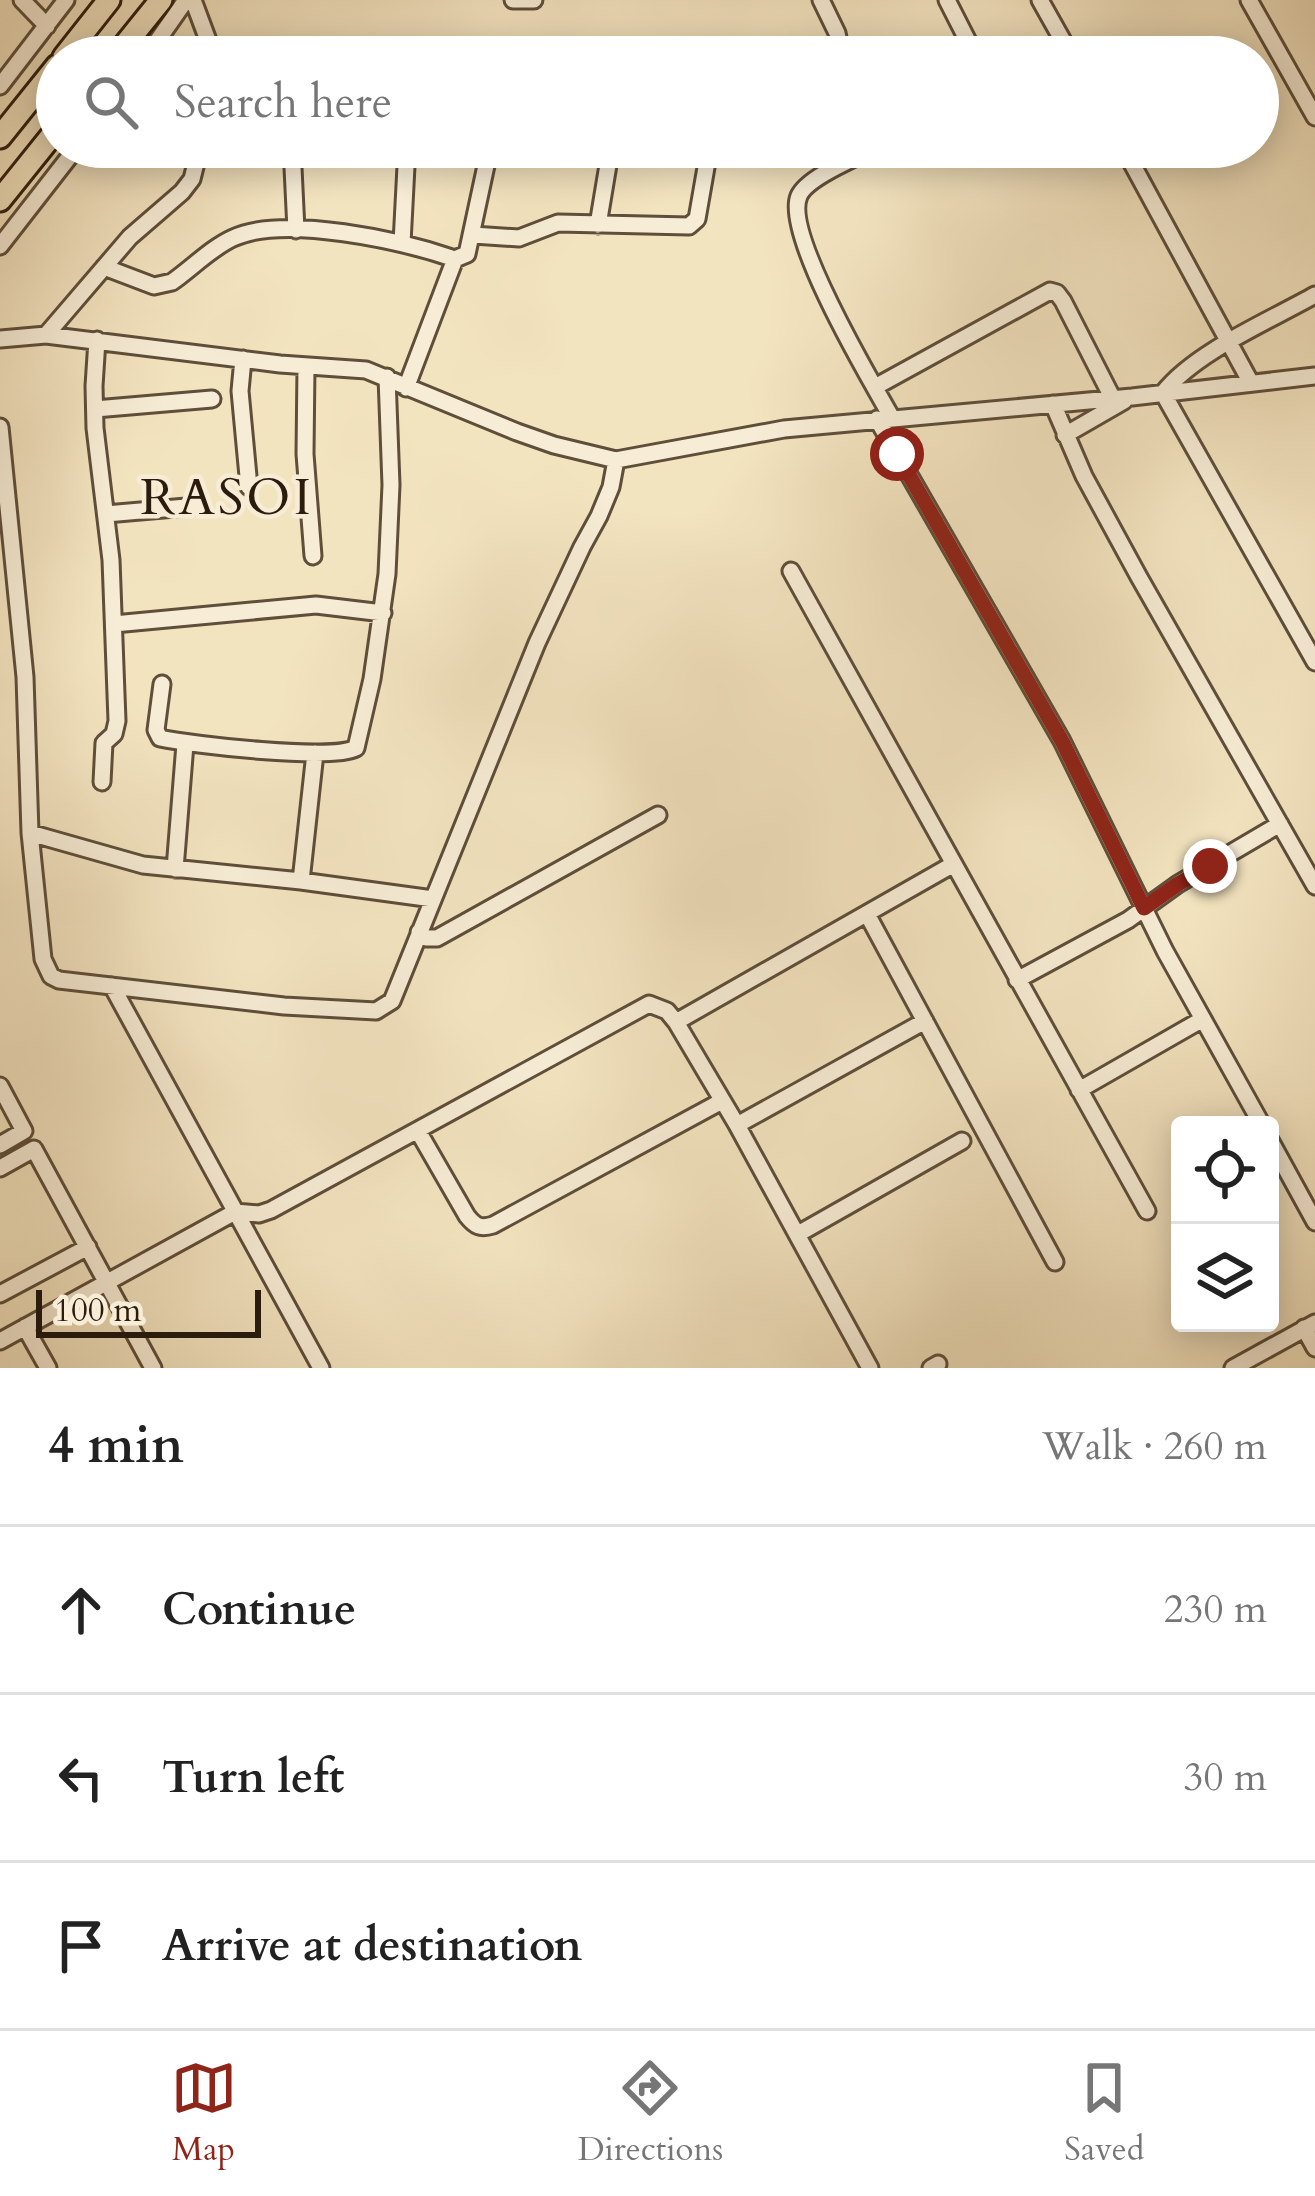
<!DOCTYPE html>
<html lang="en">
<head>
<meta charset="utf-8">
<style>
  :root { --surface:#fff; --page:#f6f6f6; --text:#222; --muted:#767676; --line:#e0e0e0; --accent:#8f2418 }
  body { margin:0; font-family:Cardo,serif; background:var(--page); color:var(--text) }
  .controls { position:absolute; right:36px; bottom:36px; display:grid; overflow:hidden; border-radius:12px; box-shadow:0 6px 30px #0003 }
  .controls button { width:108px; height:108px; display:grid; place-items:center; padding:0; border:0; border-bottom:3px solid var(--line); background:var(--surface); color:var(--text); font:60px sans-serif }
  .scale { position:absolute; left:36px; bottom:30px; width:225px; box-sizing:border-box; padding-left:12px; border:6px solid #2c1c0d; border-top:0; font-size:33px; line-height:42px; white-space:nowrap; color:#2c1c0d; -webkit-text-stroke:9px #f7edd6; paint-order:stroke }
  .stop { position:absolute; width:36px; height:36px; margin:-27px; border:9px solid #8f2418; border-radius:50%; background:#fff }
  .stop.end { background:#8f2418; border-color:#fff; box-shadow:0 3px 12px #0008 }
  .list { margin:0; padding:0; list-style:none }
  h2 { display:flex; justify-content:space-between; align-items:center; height:156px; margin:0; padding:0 48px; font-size:51px }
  h2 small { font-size:39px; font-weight:400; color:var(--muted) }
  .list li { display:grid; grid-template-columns:78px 1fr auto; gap:36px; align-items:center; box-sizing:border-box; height:168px; padding:0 48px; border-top:3px solid var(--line) }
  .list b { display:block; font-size:45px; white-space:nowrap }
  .list em { font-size:39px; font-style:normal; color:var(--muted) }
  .icon { flex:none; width:66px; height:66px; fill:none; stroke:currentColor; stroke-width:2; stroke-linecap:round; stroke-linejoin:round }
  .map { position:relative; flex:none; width:1315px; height:1368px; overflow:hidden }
  .search { position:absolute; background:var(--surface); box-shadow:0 6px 30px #0003; left:36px; right:36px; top:36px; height:132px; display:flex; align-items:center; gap:30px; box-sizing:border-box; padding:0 42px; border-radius:66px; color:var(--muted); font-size:45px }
  .sheet { height:660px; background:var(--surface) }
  nav { display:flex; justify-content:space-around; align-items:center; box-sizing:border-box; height:168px; border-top:3px solid var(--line); background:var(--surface); font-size:33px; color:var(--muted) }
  nav a { display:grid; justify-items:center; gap:6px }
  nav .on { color:var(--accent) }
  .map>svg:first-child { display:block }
</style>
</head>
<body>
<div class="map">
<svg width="1315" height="1368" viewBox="0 0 1315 1368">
  <rect width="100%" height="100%" fill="#f3e4c0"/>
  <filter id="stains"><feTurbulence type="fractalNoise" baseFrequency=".00167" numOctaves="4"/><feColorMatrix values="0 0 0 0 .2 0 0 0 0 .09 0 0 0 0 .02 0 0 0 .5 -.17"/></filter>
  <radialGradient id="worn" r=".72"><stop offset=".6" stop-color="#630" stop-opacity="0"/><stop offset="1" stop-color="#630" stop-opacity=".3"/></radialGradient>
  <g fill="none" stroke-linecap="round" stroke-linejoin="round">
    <defs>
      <path id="minor" d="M22,0L47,26
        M193,0L209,43L211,57
        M513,0H534
        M821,0L837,33L842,57
        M947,0L976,57
        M1040,0L1072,57
        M1249,0L1315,117
        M146,57L186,0
        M0,86L66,0
        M292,147L296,230
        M877,147C858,157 807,177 799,196C783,233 871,381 892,418
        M1123,147L1251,383
        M598,225L611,147
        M473,235L519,238L558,223L689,226L697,219L708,156
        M402,243L407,147
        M0,246L77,147
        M104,267L154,286L172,282C192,268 211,248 233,238C284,214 403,241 455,259
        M1315,295C1269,321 1195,352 1163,393L1315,662
        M46,335L130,237L182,192L192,179L200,147
        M0,339L46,335L280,364L366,370L517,432L554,445L616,460L784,429L1132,397L1315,376
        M97,340L94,386L95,428L111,560L117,721L114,734L104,743L102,782
        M243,359L240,391L249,487
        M306,367L305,454L313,556
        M875,387L1050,291L1057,293L1063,301L1113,399
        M406,388L455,259L467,254L490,147
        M1053,404L1084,476L1139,577L1315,886
        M95,409L212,399
        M877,419L1062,741L1165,951L1262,1125
        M0,427L25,677L30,833L43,959L51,976L59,980L284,1006L376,1011L392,1001L537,643L582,547L599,516L611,487L616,460
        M1065,435L1124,401
        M106,514L198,506
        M791,571L1147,1211
        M114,624L316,605L383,613
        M162,684L156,730L160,738C193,745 332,761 356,748L372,679L387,574L391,485L387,377
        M30,833L143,865L301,881L433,899
        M175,869L185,744
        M301,881L315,753
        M867,914L1055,1262
        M419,932L426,938H437L658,815
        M1017,980L1128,920L1178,884L1280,824
        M112,986L321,1368
        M676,1022L952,865
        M0,1086L24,1131L0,1145
        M1079,1090L1203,1019
        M418,1131L467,1216C475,1226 480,1229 493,1225L722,1101
        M1270,1140L1315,1222
        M0,1168L34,1149L153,1368
        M798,1234L962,1141
        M0,1294L88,1247
        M25,1327L48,1368
        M1304,1328L1315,1348
        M0,1341L235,1212L259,1214L271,1210L649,1004L667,1011L676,1022L737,1125
        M870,1368L737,1125L925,1021
        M931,1368L938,1364
        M1233,1368L1315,1323"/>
      <path id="highway" d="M64,57L109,0
        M115,57L161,0
        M0,137L57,66
        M0,200L57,129"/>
    </defs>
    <!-- minor casing -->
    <use href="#minor" stroke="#5e4e3a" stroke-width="21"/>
    <!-- highway casing -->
    <use href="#highway" stroke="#2c1c0d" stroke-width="27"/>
    <!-- minor -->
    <use href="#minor" stroke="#f7edd6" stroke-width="15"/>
    <!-- highway -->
    <use href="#highway" stroke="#f3e4c0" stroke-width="21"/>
  </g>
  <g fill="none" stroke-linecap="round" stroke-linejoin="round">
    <!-- route -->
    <path stroke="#8f2418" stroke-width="15" d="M897,454L1062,741L1144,908L1178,884L1210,866"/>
  </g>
  <g text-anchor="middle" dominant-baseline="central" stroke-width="9" stroke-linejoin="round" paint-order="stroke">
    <!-- quarter labels -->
    <g font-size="51" letter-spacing="3" fill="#2c1c0d" stroke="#f7edd6">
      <text x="227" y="498">RASOI</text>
    </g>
  </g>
  <rect width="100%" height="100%" filter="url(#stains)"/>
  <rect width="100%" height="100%" fill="url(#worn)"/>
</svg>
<div class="controls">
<button><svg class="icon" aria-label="locate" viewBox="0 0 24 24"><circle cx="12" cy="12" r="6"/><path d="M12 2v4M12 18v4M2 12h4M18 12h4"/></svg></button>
<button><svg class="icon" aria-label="layers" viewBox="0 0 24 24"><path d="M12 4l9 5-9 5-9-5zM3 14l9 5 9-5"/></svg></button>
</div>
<div class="scale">100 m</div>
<div class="stop" style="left:897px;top:454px"></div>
<div class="stop end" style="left:1210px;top:866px"></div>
<div class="search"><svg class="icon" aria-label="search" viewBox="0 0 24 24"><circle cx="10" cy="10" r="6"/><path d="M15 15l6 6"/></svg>Search here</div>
</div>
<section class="sheet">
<h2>4 min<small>Walk · 260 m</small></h2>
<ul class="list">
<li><svg class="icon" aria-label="ahead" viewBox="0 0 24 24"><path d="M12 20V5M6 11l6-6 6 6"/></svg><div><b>Continue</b></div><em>230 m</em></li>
<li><svg class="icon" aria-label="left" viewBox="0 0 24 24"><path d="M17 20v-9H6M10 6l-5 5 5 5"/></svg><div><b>Turn left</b></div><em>30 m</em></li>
<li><svg class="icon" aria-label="arrive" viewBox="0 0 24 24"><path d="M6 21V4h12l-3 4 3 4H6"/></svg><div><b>Arrive at destination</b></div></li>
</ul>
</section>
<nav>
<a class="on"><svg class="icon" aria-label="map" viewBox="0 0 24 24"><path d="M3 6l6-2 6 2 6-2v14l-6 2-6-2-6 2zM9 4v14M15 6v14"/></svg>Map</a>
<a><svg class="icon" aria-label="directions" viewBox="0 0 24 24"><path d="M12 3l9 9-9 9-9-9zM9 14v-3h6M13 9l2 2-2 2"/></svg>Directions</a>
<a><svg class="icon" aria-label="saved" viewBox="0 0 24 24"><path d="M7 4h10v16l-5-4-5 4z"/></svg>Saved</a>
</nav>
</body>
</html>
